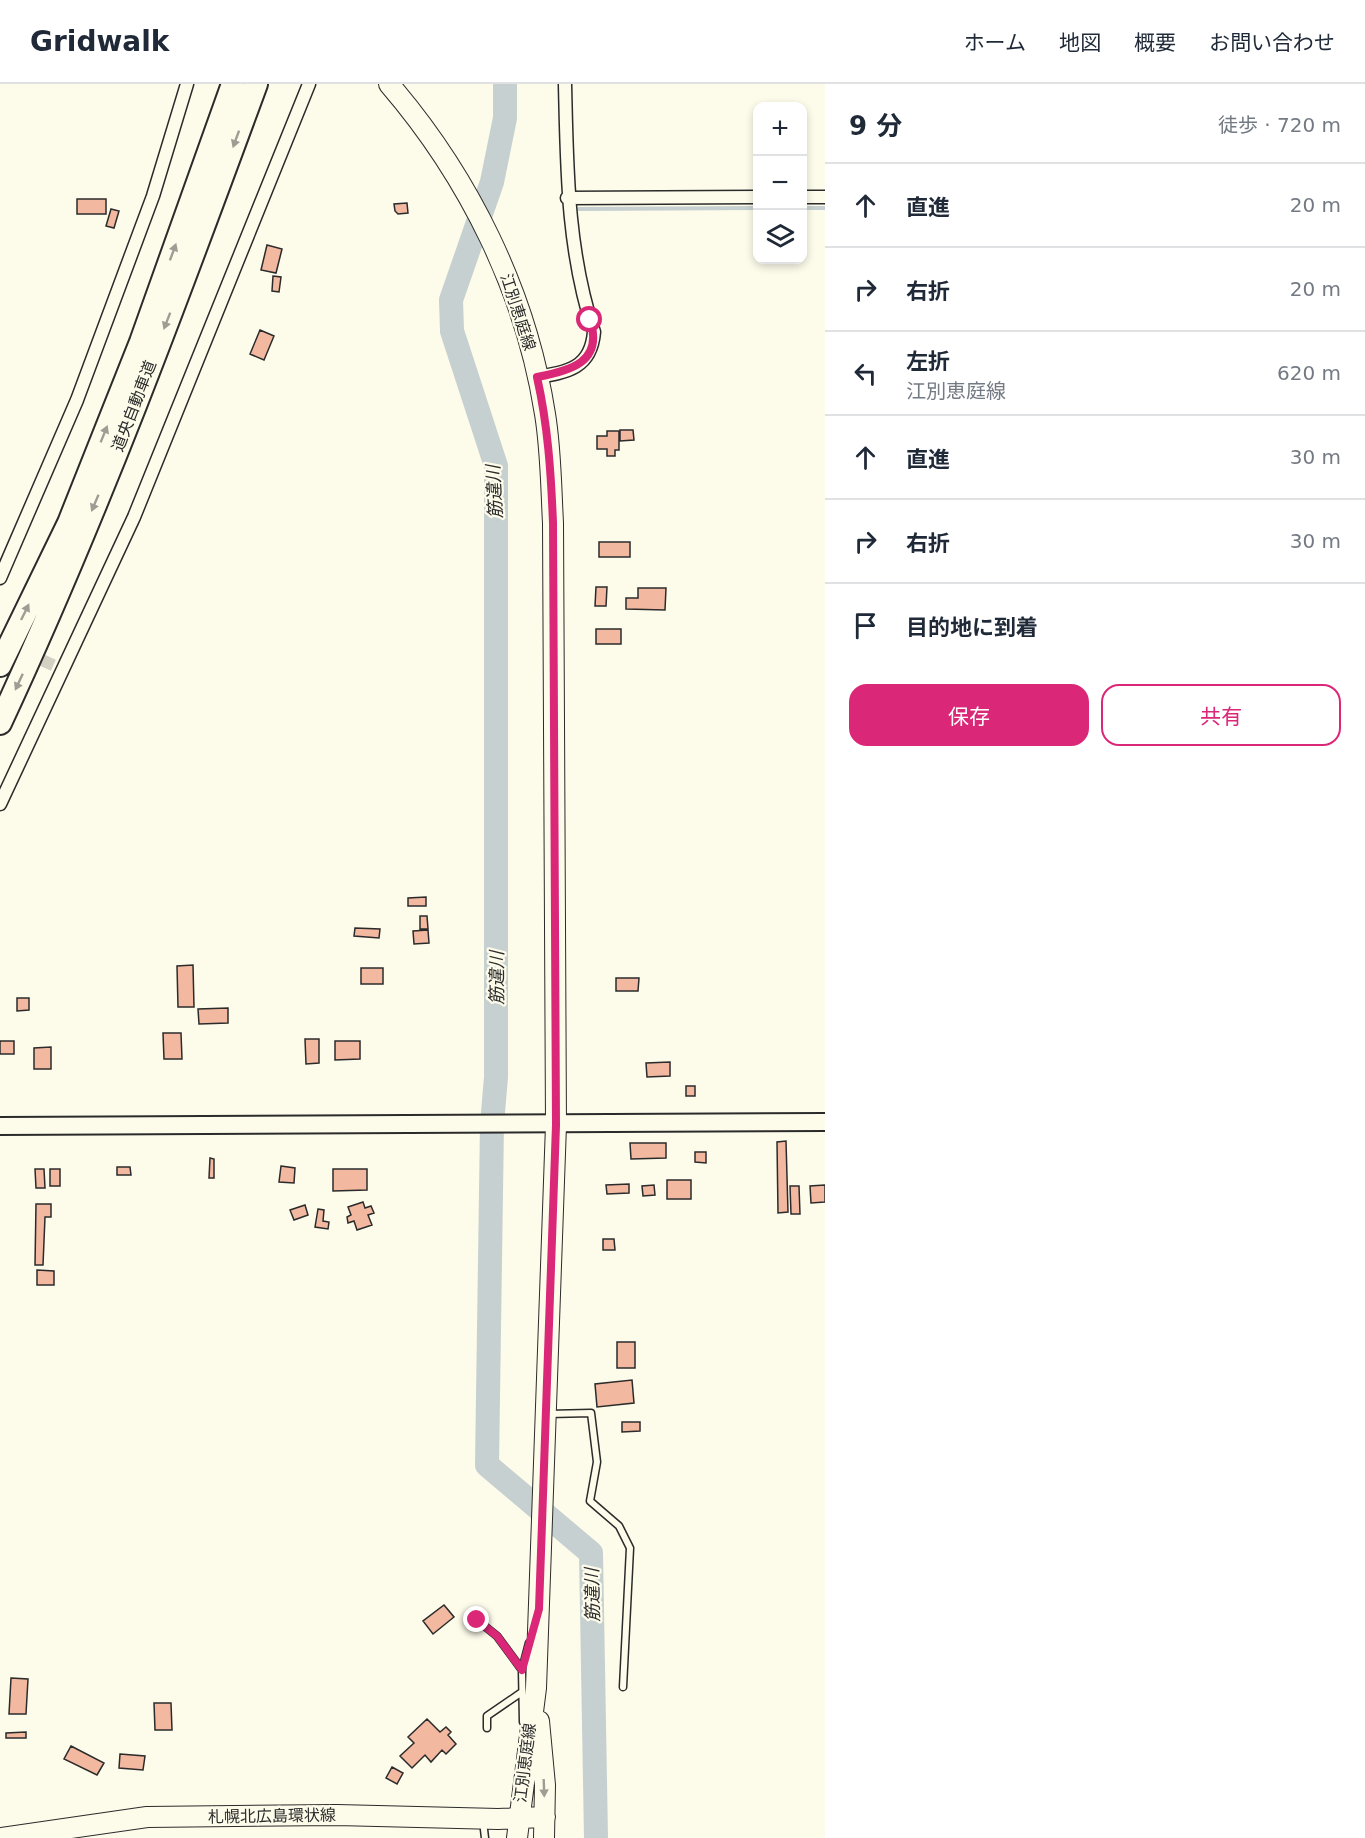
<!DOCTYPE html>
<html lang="ja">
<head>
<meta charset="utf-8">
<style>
  :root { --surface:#fff; --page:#f2f2f3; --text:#1f2937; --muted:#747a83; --line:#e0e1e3; --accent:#db2777 }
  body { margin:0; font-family:"DejaVu Sans","Noto Sans JP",sans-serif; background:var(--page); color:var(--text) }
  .controls { position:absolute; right:18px; top:18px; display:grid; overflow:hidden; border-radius:12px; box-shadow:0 3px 9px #0003 }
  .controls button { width:54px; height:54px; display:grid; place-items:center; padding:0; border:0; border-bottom:2px solid var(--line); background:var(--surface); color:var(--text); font:30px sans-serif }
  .stop { position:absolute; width:18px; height:18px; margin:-14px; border:4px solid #db2777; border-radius:50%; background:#fff }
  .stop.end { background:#db2777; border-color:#fff; box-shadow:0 2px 6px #0008 }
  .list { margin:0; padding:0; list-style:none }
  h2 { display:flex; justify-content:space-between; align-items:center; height:78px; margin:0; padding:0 24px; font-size:26px }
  h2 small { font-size:20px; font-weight:400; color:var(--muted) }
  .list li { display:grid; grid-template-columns:39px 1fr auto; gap:18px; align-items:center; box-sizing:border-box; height:84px; padding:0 24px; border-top:2px solid var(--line) }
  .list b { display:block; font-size:22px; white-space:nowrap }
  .list p { margin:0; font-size:20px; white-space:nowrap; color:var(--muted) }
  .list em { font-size:20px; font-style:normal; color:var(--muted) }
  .actions { display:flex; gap:12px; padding:18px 24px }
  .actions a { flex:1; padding:14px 0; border:2px solid var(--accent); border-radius:18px; text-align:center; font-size:21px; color:var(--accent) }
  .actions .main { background:var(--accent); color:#fff }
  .icon { flex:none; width:33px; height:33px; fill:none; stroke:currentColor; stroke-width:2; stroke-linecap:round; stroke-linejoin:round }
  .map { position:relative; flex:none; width:825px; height:1754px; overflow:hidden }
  header { display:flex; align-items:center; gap:36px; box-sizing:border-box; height:84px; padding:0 30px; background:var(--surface); border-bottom:2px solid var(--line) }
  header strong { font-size:28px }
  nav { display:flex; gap:33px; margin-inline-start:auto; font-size:21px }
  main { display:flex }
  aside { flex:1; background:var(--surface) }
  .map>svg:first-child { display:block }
</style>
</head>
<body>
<header>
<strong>Gridwalk</strong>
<nav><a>ホーム</a><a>地図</a><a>概要</a><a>お問い合わせ</a></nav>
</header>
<main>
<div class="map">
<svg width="825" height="1754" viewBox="0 0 825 1754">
  <rect width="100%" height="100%" fill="#fdfbea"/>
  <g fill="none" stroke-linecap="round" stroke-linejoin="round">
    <!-- stream -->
    <path stroke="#c7d0d0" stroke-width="4" d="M802,124H825
      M579,125L758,124"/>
    <!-- river -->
    <path stroke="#c7d0d0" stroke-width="24" d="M505,0V34L492,98L451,216L452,247L496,382V993L492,1040L487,1381L591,1469L596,1754"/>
  </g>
  <!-- building -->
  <path fill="#f2b8a0" stroke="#2b2b2b" stroke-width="1.5" d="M77,115H106V130H77Z
    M407,119L408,129L398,130L395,127L394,120Z
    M111,125L119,127L114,144L106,142Z
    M267,161L282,165L276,189L261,186Z
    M273,192L281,193L279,208L272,207Z
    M260,246L274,252L264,276L250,270Z
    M620,346H633L634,356L620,357Z
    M607,347H619V366H615V372H607V365H597V352H607Z
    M599,458H630V473H599Z
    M596,503H607L606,522H595Z
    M638,504H666L665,526L626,525V514H638Z
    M596,545H621V560H596Z
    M426,813V822H408V814Z
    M420,832H427L428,845H420Z
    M355,844L380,845L379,854L354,852Z
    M428,846L429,859L414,860L413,847Z
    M193,881L194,923H178L177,882Z
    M361,884H383V900H361Z
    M616,894H639L638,907H616Z
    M17,914H29V926L17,927Z
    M228,924V939L199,940L198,925Z
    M163,949H181L182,975H164Z
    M305,955H319V979L306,980Z
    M0,957H14V970H0Z
    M335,957H360V975L335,976Z
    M51,963V985H34V964Z
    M670,978V992L647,993L646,979Z
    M686,1002H695V1012H686Z
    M786,1057L788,1128L778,1129L777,1058Z
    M630,1059H666V1074L631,1075Z
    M695,1068H706V1079L695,1078Z
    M210,1074L214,1075V1094H209Z
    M281,1082L295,1084L294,1099L279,1098Z
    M117,1083H130L131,1091H117Z
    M35,1085H44L45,1104H36Z
    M50,1085H60V1102H50Z
    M333,1085H367V1106L333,1107Z
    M667,1096H691V1115H667Z
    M629,1100V1109L607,1110L606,1101Z
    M654,1101L655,1111L643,1112L642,1102Z
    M825,1101V1118L811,1119L810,1102Z
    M790,1102H799L800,1130H791Z
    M363,1118L365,1124L371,1122L374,1129L368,1131L372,1141L357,1146L354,1137L348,1139L347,1133L351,1131L348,1123Z
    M36,1120H51V1133H45L43,1181H35Z
    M305,1121L308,1131L294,1136L290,1126Z
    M318,1125L324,1126L323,1137L329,1138L328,1145L315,1143Z
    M603,1155H614L615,1166H603Z
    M37,1186L54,1187V1201H37Z
    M617,1258H635V1284H617Z
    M632,1296L634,1319L597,1323L595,1300Z
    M622,1338H640V1347L622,1348Z
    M444,1521L454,1533L433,1550L423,1537Z
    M11,1594L28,1595L26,1630H9Z
    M154,1619H171L172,1646H155Z
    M427,1635L440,1648L446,1643L451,1648L448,1651L456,1660L446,1670L442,1666L431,1678L425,1671L412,1684L400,1672L414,1659L408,1653Z
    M26,1648V1654H6V1649Z
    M71,1662L104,1679L97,1691L64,1675Z
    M120,1670L145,1672L143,1686L119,1684Z
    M392,1683L403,1689L397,1700L386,1694Z"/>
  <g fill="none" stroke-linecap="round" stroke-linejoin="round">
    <!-- street-tunnel -->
    <path stroke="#d3d1c4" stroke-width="12" stroke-dasharray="12 6" stroke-linecap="butt" d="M26,569L64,586"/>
    <defs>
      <path id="lane" d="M548,1330L591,1329L597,1378L590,1417L619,1442L630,1464L623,1603
        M477,1536L497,1552L522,1586
        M523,1638L522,1586L529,1559
        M487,1644V1632L522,1608
        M483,1737L485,1754"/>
      <path id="street" d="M802,113H825
        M567,114L758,113
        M537,293C568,288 591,284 594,248C567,166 567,85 565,0
        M0,494L77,316L153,112L187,0
        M0,720L134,433L309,0"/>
      <path id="secondary" d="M0,1042L825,1038"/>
      <path id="primary" d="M389,0C469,93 526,208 545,330C551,366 551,403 553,439L556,1041L536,1604L517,1754
        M539,1637L545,1701L544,1754
        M2,1754L147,1733L337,1731L498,1735L545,1733"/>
      <path id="highway" d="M0,581L69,439L141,258L233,0
        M0,639C97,431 177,215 256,0"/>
    </defs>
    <!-- lane casing -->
    <use href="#lane" stroke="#2b2b2b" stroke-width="9"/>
    <!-- street casing -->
    <use href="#street" stroke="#2b2b2b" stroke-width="15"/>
    <!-- secondary casing -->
    <use href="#secondary" stroke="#2b2b2b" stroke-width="20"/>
    <!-- primary casing -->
    <use href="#primary" stroke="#2b2b2b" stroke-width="22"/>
    <!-- highway casing -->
    <use href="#highway" stroke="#2b2b2b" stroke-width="26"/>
    <!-- lane -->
    <use href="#lane" stroke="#fdfbea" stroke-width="6"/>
    <!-- street -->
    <use href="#street" stroke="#fdfbea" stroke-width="12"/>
    <!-- secondary -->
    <use href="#secondary" stroke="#fdfbea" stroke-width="16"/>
    <!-- primary -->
    <use href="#primary" stroke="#fdfbea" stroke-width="20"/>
    <!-- highway -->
    <use href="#highway" stroke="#fdfbea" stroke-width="22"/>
  </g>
  <!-- one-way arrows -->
  <defs><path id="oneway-solid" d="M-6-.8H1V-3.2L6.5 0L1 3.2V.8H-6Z" transform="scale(1.5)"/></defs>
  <g fill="#9e9d94">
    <use href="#oneway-solid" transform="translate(236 55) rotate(110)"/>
    <use href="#oneway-solid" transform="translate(173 168) rotate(-70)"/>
    <use href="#oneway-solid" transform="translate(167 237) rotate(111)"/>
    <use href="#oneway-solid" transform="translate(104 350) rotate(-68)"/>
    <use href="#oneway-solid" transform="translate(95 419) rotate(113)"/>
    <use href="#oneway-solid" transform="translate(25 528) rotate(-64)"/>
    <use href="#oneway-solid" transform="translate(19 598) rotate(115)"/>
    <use href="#oneway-solid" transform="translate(544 1704) rotate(88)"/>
  </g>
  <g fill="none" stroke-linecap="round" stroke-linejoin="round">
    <!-- route -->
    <path stroke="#db2777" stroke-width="8" d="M477,1536L497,1552L522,1586L539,1525L556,1041L553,439C551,389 548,342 537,293C570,287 604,278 590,236"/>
  </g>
  <g text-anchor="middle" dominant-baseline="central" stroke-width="4.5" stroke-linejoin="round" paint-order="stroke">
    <!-- street labels -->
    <g font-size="16" fill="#2b2b2b" stroke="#fdfbea">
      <text transform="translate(518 228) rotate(72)">江別恵庭線</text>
      <text transform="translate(134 322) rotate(-69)">道央自動車道</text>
      <text transform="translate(525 1679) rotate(-83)">江別恵庭線</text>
      <text transform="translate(272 1732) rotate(-1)">札幌北広島環状線</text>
    </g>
    <!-- water labels -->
    <g font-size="18" font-style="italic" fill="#2b2b2b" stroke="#fdfbea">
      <text transform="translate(494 408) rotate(-93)">筋違川</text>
      <text transform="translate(496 894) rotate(-90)">筋違川</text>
      <text transform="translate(592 1511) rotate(-91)">筋違川</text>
    </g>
  </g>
</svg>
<div class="controls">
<button>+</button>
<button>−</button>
<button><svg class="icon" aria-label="layers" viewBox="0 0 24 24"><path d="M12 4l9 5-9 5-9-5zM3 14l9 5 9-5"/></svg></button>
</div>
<div class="stop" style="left:590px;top:236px"></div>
<div class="stop end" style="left:477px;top:1536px"></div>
</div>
<aside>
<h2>9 分<small>徒歩 · 720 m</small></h2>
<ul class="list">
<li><svg class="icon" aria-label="ahead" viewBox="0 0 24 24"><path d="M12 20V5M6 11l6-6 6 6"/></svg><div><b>直進</b></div><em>20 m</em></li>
<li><svg class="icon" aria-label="right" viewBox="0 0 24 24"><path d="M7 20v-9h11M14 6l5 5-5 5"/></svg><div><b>右折</b></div><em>20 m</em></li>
<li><svg class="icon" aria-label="left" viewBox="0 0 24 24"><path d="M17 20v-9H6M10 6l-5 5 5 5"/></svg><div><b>左折</b><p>江別恵庭線</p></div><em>620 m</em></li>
<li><svg class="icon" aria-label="ahead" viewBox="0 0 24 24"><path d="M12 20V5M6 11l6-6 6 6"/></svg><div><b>直進</b></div><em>30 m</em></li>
<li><svg class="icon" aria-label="right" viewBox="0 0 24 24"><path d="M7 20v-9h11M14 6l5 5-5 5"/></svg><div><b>右折</b></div><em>30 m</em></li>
<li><svg class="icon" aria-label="arrive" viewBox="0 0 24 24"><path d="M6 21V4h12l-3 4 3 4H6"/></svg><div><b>目的地に到着</b></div></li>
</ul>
<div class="actions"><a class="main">保存</a><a>共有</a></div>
</aside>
</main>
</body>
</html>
